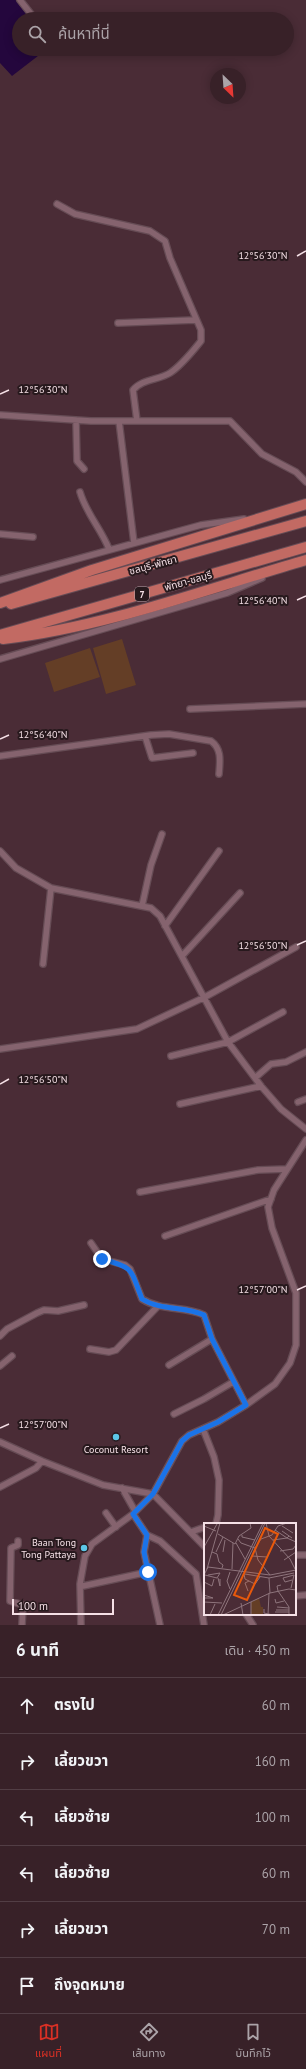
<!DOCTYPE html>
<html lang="th">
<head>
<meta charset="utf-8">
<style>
  :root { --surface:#382128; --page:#432e34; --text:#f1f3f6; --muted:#aba3a8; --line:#523e45; --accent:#d93025 }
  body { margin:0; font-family:"PT Sans","Noto Sans Thai",sans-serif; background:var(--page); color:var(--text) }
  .compass { position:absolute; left:210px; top:68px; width:36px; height:36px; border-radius:50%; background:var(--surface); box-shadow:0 2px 10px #0003; rotate:155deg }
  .scale { position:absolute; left:12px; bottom:10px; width:102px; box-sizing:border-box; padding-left:4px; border:2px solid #f5e0e6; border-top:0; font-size:11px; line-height:14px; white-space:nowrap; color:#f5e0e6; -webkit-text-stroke:3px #27191d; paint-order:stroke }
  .stop { position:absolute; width:12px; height:12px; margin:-9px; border:3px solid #1a73e8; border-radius:50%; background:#fff }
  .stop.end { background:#1a73e8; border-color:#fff; box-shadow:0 1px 4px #0008 }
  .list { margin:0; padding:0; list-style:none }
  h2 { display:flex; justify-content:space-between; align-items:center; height:52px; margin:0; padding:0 16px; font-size:17px }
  h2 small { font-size:13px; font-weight:400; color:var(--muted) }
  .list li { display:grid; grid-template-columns:26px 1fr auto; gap:12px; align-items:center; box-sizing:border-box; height:56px; padding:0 16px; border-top:1px solid var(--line) }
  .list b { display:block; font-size:15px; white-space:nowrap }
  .list em { font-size:13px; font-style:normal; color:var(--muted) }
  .icon { flex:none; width:22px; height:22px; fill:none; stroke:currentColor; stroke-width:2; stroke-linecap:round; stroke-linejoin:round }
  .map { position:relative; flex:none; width:306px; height:1625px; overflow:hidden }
  .search { position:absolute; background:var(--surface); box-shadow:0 2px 10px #0003; left:12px; right:12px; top:12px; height:44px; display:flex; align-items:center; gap:10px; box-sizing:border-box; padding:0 14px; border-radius:22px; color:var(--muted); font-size:15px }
  .sheet { height:388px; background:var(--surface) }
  nav { display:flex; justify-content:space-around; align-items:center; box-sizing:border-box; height:56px; border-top:1px solid var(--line); background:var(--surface); font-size:11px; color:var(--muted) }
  nav a { display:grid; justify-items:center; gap:2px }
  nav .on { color:var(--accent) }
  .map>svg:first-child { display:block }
</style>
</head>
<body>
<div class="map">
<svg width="306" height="1625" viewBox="0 0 306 1625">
  <rect width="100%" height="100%" fill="#4a2c36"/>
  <!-- green -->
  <path fill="#643e26" d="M122,639L136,685L106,694L93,648Z
    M90,648L100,677L54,692L45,663Z"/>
  <!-- water -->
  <path fill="#24073d" d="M0,0H18L33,19H19V49H47L12,76L0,63Z"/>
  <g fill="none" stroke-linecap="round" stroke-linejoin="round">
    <defs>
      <path id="street" d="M20,0L35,19
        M57,204L75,214L150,231L165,241L170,258L201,330V341C192,352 182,365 170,373C159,380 142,379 133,390L137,421
        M118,323L195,320
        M0,415L91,421H230L262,454L296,472L306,482
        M76,420L77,461L84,469
        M119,421L134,543
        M80,492C86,513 101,529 109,549
        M0,534L33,537
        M0,580L201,525L244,519
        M0,659L227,593L262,578
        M190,709L306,704
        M145,736L152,758L193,753
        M0,756L151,735L169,734L211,741C222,749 220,761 219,774
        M0,851L16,868L51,888L151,908L160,916L228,1042L261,1086L281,1109L306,1129
        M142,906L151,865L162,834
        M165,926L219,851
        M182,956L240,893
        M43,964L51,888
        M0,1049L137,1029L205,997L296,947
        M171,1056L228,1042L283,1012
        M255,1078L271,1064L286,1062L306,1052
        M298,1102L306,1099
        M180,1104L261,1086
        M140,1192L258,1170L287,1169
        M165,1236L271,1199
        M91,1243L102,1259L125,1265L130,1269L142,1299C161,1311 185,1306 204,1315L212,1339L246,1405
        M0,1336L7,1329L37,1313L44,1310L58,1311L84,1305
        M90,1349L109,1352L116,1350L158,1306
        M169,1365L212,1339
        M0,1366L12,1356
        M174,1414L204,1399L233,1382
        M203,1429L214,1457L219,1480L218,1515L216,1524
        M0,1442L42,1461L103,1485L153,1494L205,1547
        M0,1487L36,1468L42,1461
        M122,1488L135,1511
        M106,1513L116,1527
        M133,1514L147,1535L160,1541L196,1574L204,1625
        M191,1532L205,1527
        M147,1535L144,1552L160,1625
        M18,1541V1545L11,1548L10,1601L23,1605L22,1625
        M295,1555H306
        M83,1586L148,1572
        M295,1596L306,1595
        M246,1614L253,1625
        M81,1625L80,1584L85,1556L92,1544L133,1514L153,1494L182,1441L189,1435L218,1422L246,1405L275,1384L290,1363L296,1345V1293L272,1228L268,1207L274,1190L306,1140"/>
      <path id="highway" d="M0,603L92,570L306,504
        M11,604L306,521
        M0,635L306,547
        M3,639C106,627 206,589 306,560"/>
    </defs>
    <!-- street casing -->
    <use href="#street" stroke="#664c55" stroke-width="8"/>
    <!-- highway casing -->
    <use href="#highway" stroke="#664c55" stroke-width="12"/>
    <!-- street -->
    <use href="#street" stroke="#85636e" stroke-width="5.5"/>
    <!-- highway -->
    <use href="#highway" stroke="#c26a63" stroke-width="10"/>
  </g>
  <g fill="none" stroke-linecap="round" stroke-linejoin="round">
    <!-- route -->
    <path stroke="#1a73e8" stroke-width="5" d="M102,1259C135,1268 130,1269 142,1299C161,1311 185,1306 204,1315L212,1339L246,1405L218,1422L189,1435L182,1441L153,1494L133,1514L147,1535L144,1552L148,1572"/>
  </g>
  <!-- ticks -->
  <path fill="none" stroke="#f5e0e6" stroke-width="1.5" d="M297,256L306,251M0,394L9,390M297,600L306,596M0,739L9,735M297,945L306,941M0,1084L9,1079M297,1290L306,1286M0,1428L9,1424"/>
  <!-- markers -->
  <g fill="#5cc7e8" stroke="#27191d" stroke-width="1.5">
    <circle cx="116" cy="1437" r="4"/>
    <circle cx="84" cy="1548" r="4"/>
  </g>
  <g text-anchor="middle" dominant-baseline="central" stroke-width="4" stroke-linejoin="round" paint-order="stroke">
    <!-- shield labels -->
    <rect fill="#27191d" stroke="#b7a4aa" stroke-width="1" x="135" y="587" width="14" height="14" rx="3"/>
    <g font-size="9" font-weight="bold" fill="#f5e0e6">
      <text x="142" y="594">7</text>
    </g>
    <!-- street labels -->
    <g font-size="10" fill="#f5e0e6" stroke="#27191d">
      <text transform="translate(153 565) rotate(-15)">ชลบุรี-พัทยา</text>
      <text transform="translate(188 581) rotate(-16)">พัทยา-ชลบุรี</text>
    </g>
    <!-- poi labels -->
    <g font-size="10" fill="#f5e0e6" stroke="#27191d">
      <text x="116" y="1449">Coconut Resort</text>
      <text x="76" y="1542" text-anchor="end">Baan Tong<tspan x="76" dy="12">Tong Pattaya</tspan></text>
    </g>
  </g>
  <!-- overview -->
  <g transform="translate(204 1523)">
    <rect width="92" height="92" fill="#4a2c36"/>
    <path d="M55,75L57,84H59V92H47V79Z" fill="#643e26"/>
    <path fill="none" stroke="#8e747c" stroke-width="1" d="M62,0L65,13L86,36L91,46M0,3L12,8M78,3L89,10M71,7L83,15L85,13M78,8L88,15M14,11L31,21L35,13L47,5L46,0M38,12V14L51,17M34,16L37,20L51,25L54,37L66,52M69,17L83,15L92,19M32,20L41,36M0,24L13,1M51,25L57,16L68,12L74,3L83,0M76,28L89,26L92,22M8,29L13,31L15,39L19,42L18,45M12,29L19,14M19,29L21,17M48,33L63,34M80,37L92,29M3,46L16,0M28,46L29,20M26,49L23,58L26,66M40,51L41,56L51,61L56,54M41,51L65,55M0,52L4,44L66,52L92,47M1,52L13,55L16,50M4,52L16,50M14,55L16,63V56M65,55L90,50M65,55L66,70M88,57L81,59L79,55L90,52M0,59L8,63L10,56M87,65L90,52M44,68L41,60L45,58M0,72L9,75H0M71,76L72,80L80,78M0,79L18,80M47,79V92M37,80L39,92M73,84L85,85M60,86V90L69,92M72,87H85M71,89H85M6,92L11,81M14,92L59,0M17,92L61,0M19,92L66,70L85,66L92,67M64,92L65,70M74,92H85V84L74,68L73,63L77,62"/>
    <path fill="#e8590c" fill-opacity="0.15" stroke="#e8590c" stroke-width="2" d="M61,5L74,11L43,77L30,72Z"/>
    <rect width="92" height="92" fill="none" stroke="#f5e0e6" stroke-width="2"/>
  </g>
  <g font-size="10" text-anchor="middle" fill="#f5e0e6" stroke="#27191d" stroke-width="4" stroke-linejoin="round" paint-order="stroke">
    <text x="263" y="259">12°56'30"N</text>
    <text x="43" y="393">12°56'30"N</text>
    <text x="263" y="604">12°56'40"N</text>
    <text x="43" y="738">12°56'40"N</text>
    <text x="263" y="949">12°56'50"N</text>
    <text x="43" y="1083">12°56'50"N</text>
    <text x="263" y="1293">12°57'00"N</text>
    <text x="43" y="1428">12°57'00"N</text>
  </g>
</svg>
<svg class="compass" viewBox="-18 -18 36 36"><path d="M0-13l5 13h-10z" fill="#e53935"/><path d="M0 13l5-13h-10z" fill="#aba3a8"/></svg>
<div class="scale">100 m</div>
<div class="stop" style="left:148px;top:1572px"></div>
<div class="stop end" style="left:102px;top:1259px"></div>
<div class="search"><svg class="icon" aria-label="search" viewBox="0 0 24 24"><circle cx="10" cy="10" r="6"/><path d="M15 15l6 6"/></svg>ค้นหาที่นี่</div>
</div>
<section class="sheet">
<h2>6 นาที<small>เดิน · 450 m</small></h2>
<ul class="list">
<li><svg class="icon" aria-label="ahead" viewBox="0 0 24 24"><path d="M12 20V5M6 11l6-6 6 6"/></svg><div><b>ตรงไป</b></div><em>60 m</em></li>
<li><svg class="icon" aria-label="right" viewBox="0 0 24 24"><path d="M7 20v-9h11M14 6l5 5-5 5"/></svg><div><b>เลี้ยวขวา</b></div><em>160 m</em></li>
<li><svg class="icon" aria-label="left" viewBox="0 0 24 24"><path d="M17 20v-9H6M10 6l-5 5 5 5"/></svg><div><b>เลี้ยวซ้าย</b></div><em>100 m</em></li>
<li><svg class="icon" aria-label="left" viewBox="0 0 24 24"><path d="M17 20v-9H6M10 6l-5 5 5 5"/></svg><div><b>เลี้ยวซ้าย</b></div><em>60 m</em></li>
<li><svg class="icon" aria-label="right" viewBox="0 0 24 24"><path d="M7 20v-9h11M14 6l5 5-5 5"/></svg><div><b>เลี้ยวขวา</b></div><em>70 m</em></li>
<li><svg class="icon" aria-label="arrive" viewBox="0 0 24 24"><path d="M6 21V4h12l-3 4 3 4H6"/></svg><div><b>ถึงจุดหมาย</b></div></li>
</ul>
</section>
<nav>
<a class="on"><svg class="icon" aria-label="map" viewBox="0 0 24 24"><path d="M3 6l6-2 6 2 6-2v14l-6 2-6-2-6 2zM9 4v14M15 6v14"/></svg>แผนที่</a>
<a><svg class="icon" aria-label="directions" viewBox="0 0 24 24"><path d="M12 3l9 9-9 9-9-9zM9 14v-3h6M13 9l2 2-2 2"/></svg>เส้นทาง</a>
<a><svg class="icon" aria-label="saved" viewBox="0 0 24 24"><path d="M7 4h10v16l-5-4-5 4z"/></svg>บันทึกไว้</a>
</nav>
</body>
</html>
